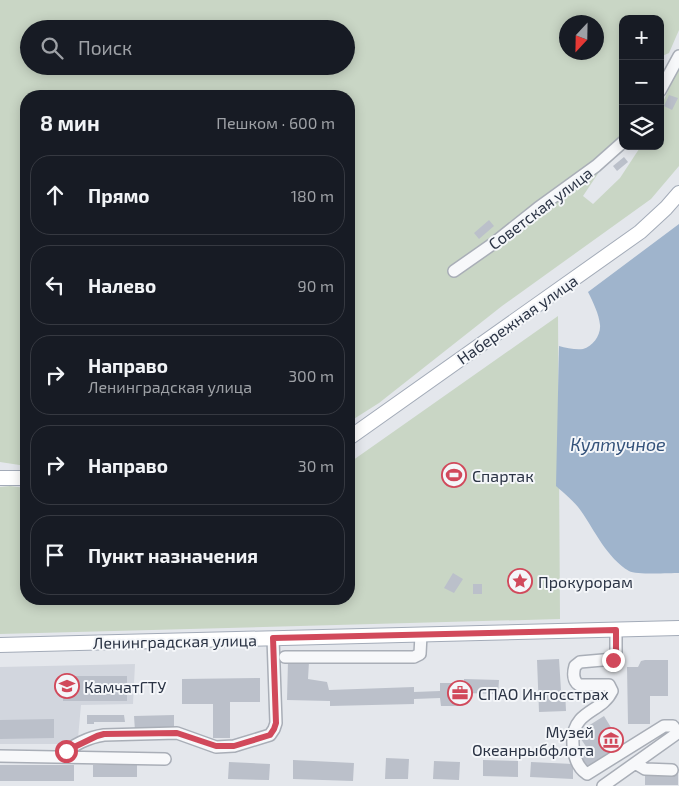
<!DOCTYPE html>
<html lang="ru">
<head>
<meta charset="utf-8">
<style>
  :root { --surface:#171b24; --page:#20242c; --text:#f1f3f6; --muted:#9ea1a6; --line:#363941 }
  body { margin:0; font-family:"Exo 2",sans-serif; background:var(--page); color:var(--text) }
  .controls { position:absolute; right:15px; top:15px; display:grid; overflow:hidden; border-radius:10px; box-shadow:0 2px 12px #0003 }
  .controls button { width:45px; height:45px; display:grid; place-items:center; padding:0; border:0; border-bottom:1px solid var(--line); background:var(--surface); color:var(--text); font:25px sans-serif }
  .compass { position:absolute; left:559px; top:15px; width:45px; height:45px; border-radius:50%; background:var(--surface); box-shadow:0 2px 12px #0003; rotate:202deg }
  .stop { position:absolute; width:15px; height:15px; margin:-11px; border:4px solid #d1495b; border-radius:50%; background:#fff }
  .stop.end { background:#d1495b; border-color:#fff; box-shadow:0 1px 5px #0008 }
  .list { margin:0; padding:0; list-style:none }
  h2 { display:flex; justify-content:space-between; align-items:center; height:65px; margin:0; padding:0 20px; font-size:21px }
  h2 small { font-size:16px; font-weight:400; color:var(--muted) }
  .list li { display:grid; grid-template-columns:32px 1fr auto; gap:15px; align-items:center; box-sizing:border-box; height:80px; margin:0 10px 10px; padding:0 10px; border:1px solid var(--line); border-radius:20px }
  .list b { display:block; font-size:19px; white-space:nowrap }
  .list p { margin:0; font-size:16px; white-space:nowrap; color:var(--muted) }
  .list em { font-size:16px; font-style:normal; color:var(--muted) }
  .icon { flex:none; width:28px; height:28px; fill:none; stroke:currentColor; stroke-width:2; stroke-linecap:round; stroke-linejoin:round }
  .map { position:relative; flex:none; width:679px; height:786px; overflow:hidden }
  .search { position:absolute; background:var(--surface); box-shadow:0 2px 12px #0003; left:20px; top:20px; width:335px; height:55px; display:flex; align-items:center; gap:12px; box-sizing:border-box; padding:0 18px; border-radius:28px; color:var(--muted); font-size:19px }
  .panel { position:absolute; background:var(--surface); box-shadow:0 2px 12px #0003; left:20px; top:90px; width:335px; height:515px; border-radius:20px }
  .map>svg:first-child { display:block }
</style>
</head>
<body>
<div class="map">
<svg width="679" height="786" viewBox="0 0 679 786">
  <rect width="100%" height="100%" fill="#e4e7ec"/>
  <!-- built -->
  <path fill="#d2d6de" d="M135,664L133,704L81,705L78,738L60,744H0V667Z"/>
  <!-- green -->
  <path fill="#c9d6c5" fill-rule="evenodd" d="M0,0H679V30L669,53L660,57V19H623V136L583,196L593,204L620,178L641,146H660V109L679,66V166L651,199L502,306L379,403L349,422V96H26V466L0,462ZM566,22H596V52H566ZM29,29H346V66H29Z
    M558,316L560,619L0,634V487L10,486L26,488V599H349V463Z"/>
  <!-- water -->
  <path fill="#9fb4cc" d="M679,224V573C669,573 636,575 629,571C607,558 595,531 581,511C575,502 565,494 556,486L559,346C566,348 576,350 583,349C593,346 601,335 600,325C599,314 593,302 588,292Z"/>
  <!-- building -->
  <path fill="#bbc0ca" d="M669,95L678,98L672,110L664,106Z
    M624,157L628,162L617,171L613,166Z
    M489,220L494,226L479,239L474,233Z
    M453,573L463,579L454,593L444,588Z
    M473,584H482V594H473Z
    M559,659L561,690H565L566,711L539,712L537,660Z
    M645,660H668V696H650V724H628L627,667H638L641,661Z
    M288,661L309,662L308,679L327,682L329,690L414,687V692L440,691V683H461V706H441L440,698L414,699V704L330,706V701L287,700Z
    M63,676H127V701H63Z
    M260,678V702H230V738H213V704H182V679Z
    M464,679L499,680L498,694L464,693Z
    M87,715H124L125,722H94V724H87Z
    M174,715V730L135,731L134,716Z
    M604,716L623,747L586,770L578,758L589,751L577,733Z
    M54,719V738L0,739V720Z
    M386,758L409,759L408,779H385Z
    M293,760L354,763L353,781L293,779Z
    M483,760L518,761V777L483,776Z
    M434,761L460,762L459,780L433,779Z
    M229,762L270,764L269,780L228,779Z
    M531,762L573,764V779L530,777Z
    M0,765H74V781H0Z
    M93,765H137V777H93Z
    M645,772H678V785H645Z"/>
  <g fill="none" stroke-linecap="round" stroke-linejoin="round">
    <defs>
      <path id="minor" d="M660,91L679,56
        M454,271L494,243L538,208L596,166L623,142
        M616,630V654L614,659L580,662L575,666C573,673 573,681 579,685H609L612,691C605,706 590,709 580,720C568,734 572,764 587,774L664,726H673L678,733
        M285,657H414L420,654L421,635
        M0,756L165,759
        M62,756C71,745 90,737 104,735L177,733L216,747L234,746L270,735L274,729L276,723L273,638
        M635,763L645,769L672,770
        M603,786L679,732"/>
      <path id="major" d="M349,438L640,232L666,208L679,193
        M0,478H26
        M0,645L679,628"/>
    </defs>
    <!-- minor casing -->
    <use href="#minor" stroke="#a9aeb7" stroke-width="14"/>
    <!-- major casing -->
    <use href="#major" stroke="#a3abb8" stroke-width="16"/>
    <!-- minor -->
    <use href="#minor" stroke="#f7f8fa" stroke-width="11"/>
    <!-- major -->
    <use href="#major" stroke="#fff" stroke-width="14"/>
  </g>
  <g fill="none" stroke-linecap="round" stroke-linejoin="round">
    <!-- route -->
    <path stroke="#d1495b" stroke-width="6" d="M66,751L97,736L104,734L177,733L216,746H234L270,735L274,729L276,723L273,638L616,630V654L613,660"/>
  </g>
  <!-- icons -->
  <defs>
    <symbol id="stadium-ring" viewBox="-11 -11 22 22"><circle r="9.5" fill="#f4f6f9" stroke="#d1495b" stroke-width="1.5"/><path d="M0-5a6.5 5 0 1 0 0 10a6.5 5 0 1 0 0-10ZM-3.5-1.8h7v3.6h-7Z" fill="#d1495b"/></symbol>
    <symbol id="sight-ring" viewBox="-11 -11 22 22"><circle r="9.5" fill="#f4f6f9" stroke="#d1495b" stroke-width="1.5"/><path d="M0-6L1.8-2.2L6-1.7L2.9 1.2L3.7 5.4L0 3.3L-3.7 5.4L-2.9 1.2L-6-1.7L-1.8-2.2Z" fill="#d1495b"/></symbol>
    <symbol id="university-ring" viewBox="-11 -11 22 22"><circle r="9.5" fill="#f4f6f9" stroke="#d1495b" stroke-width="1.5"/><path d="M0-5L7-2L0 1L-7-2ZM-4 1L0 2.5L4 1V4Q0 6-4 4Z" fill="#d1495b"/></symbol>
    <symbol id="office-ring" viewBox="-11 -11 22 22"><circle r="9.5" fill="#f4f6f9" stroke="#d1495b" stroke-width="1.5"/><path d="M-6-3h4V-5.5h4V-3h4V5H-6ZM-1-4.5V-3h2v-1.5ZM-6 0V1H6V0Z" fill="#d1495b"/></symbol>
    <symbol id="museum-ring" viewBox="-11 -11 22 22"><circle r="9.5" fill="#f4f6f9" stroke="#d1495b" stroke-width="1.5"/><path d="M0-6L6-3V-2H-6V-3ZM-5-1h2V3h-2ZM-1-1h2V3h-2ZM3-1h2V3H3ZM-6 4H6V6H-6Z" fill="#d1495b"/></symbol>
  </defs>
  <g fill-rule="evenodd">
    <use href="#stadium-ring" x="440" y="461" width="28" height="28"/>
    <use href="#sight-ring" x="506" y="567" width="28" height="28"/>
    <use href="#university-ring" x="53" y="672" width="28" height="28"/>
    <use href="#office-ring" x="446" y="679" width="28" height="28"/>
    <use href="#museum-ring" x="597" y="726" width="28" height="28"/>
  </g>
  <g text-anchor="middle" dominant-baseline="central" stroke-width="4" stroke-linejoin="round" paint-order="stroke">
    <!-- street labels -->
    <g font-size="16" fill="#2b3445" stroke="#f4f6f9">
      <text transform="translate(540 208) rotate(-37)">Советская улица</text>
      <text transform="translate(517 319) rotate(-35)">Набережная улица</text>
      <text transform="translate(175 641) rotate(-1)">Ленинградская улица</text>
    </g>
    <!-- poi labels -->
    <g font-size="16" fill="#2b3445" stroke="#f4f6f9" text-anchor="start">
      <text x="472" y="475">Спартак</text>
      <text x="538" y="581">Прокурорам</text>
      <text x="84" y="686">КамчатГТУ</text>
      <text x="478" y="693">СПАО Ингосстрах</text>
      <text x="594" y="731" text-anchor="end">Музей<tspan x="594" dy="18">Океанрыбфлота</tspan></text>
    </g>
    <!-- water labels -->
    <g font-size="18" font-style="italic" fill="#34527a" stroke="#f4f6f9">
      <text x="618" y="444">Култучное</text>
    </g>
  </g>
</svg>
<div class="controls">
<button>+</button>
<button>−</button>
<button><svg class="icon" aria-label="layers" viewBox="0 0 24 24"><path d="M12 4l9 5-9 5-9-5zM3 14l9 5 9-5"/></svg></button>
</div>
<svg class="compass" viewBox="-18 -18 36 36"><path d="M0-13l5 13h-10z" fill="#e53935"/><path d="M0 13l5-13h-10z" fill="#9ea1a6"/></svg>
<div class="stop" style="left:66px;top:751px"></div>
<div class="stop end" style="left:613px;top:660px"></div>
<div class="search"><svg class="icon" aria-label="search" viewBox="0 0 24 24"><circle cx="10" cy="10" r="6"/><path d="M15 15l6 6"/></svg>Поиск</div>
<section class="panel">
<h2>8 мин<small>Пешком · 600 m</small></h2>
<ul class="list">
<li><svg class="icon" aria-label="ahead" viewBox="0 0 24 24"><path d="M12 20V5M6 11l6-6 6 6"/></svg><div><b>Прямо</b></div><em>180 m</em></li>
<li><svg class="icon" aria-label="left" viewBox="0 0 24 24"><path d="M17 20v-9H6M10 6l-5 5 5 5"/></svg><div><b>Налево</b></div><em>90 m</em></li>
<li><svg class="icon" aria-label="right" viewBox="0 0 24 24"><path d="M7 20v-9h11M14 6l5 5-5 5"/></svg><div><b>Направо</b><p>Ленинградская улица</p></div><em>300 m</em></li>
<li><svg class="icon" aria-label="right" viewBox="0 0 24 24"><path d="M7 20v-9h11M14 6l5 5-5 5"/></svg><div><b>Направо</b></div><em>30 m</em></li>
<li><svg class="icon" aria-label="arrive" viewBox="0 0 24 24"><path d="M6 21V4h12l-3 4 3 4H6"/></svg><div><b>Пункт назначения</b></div></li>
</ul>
</section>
</div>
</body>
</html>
